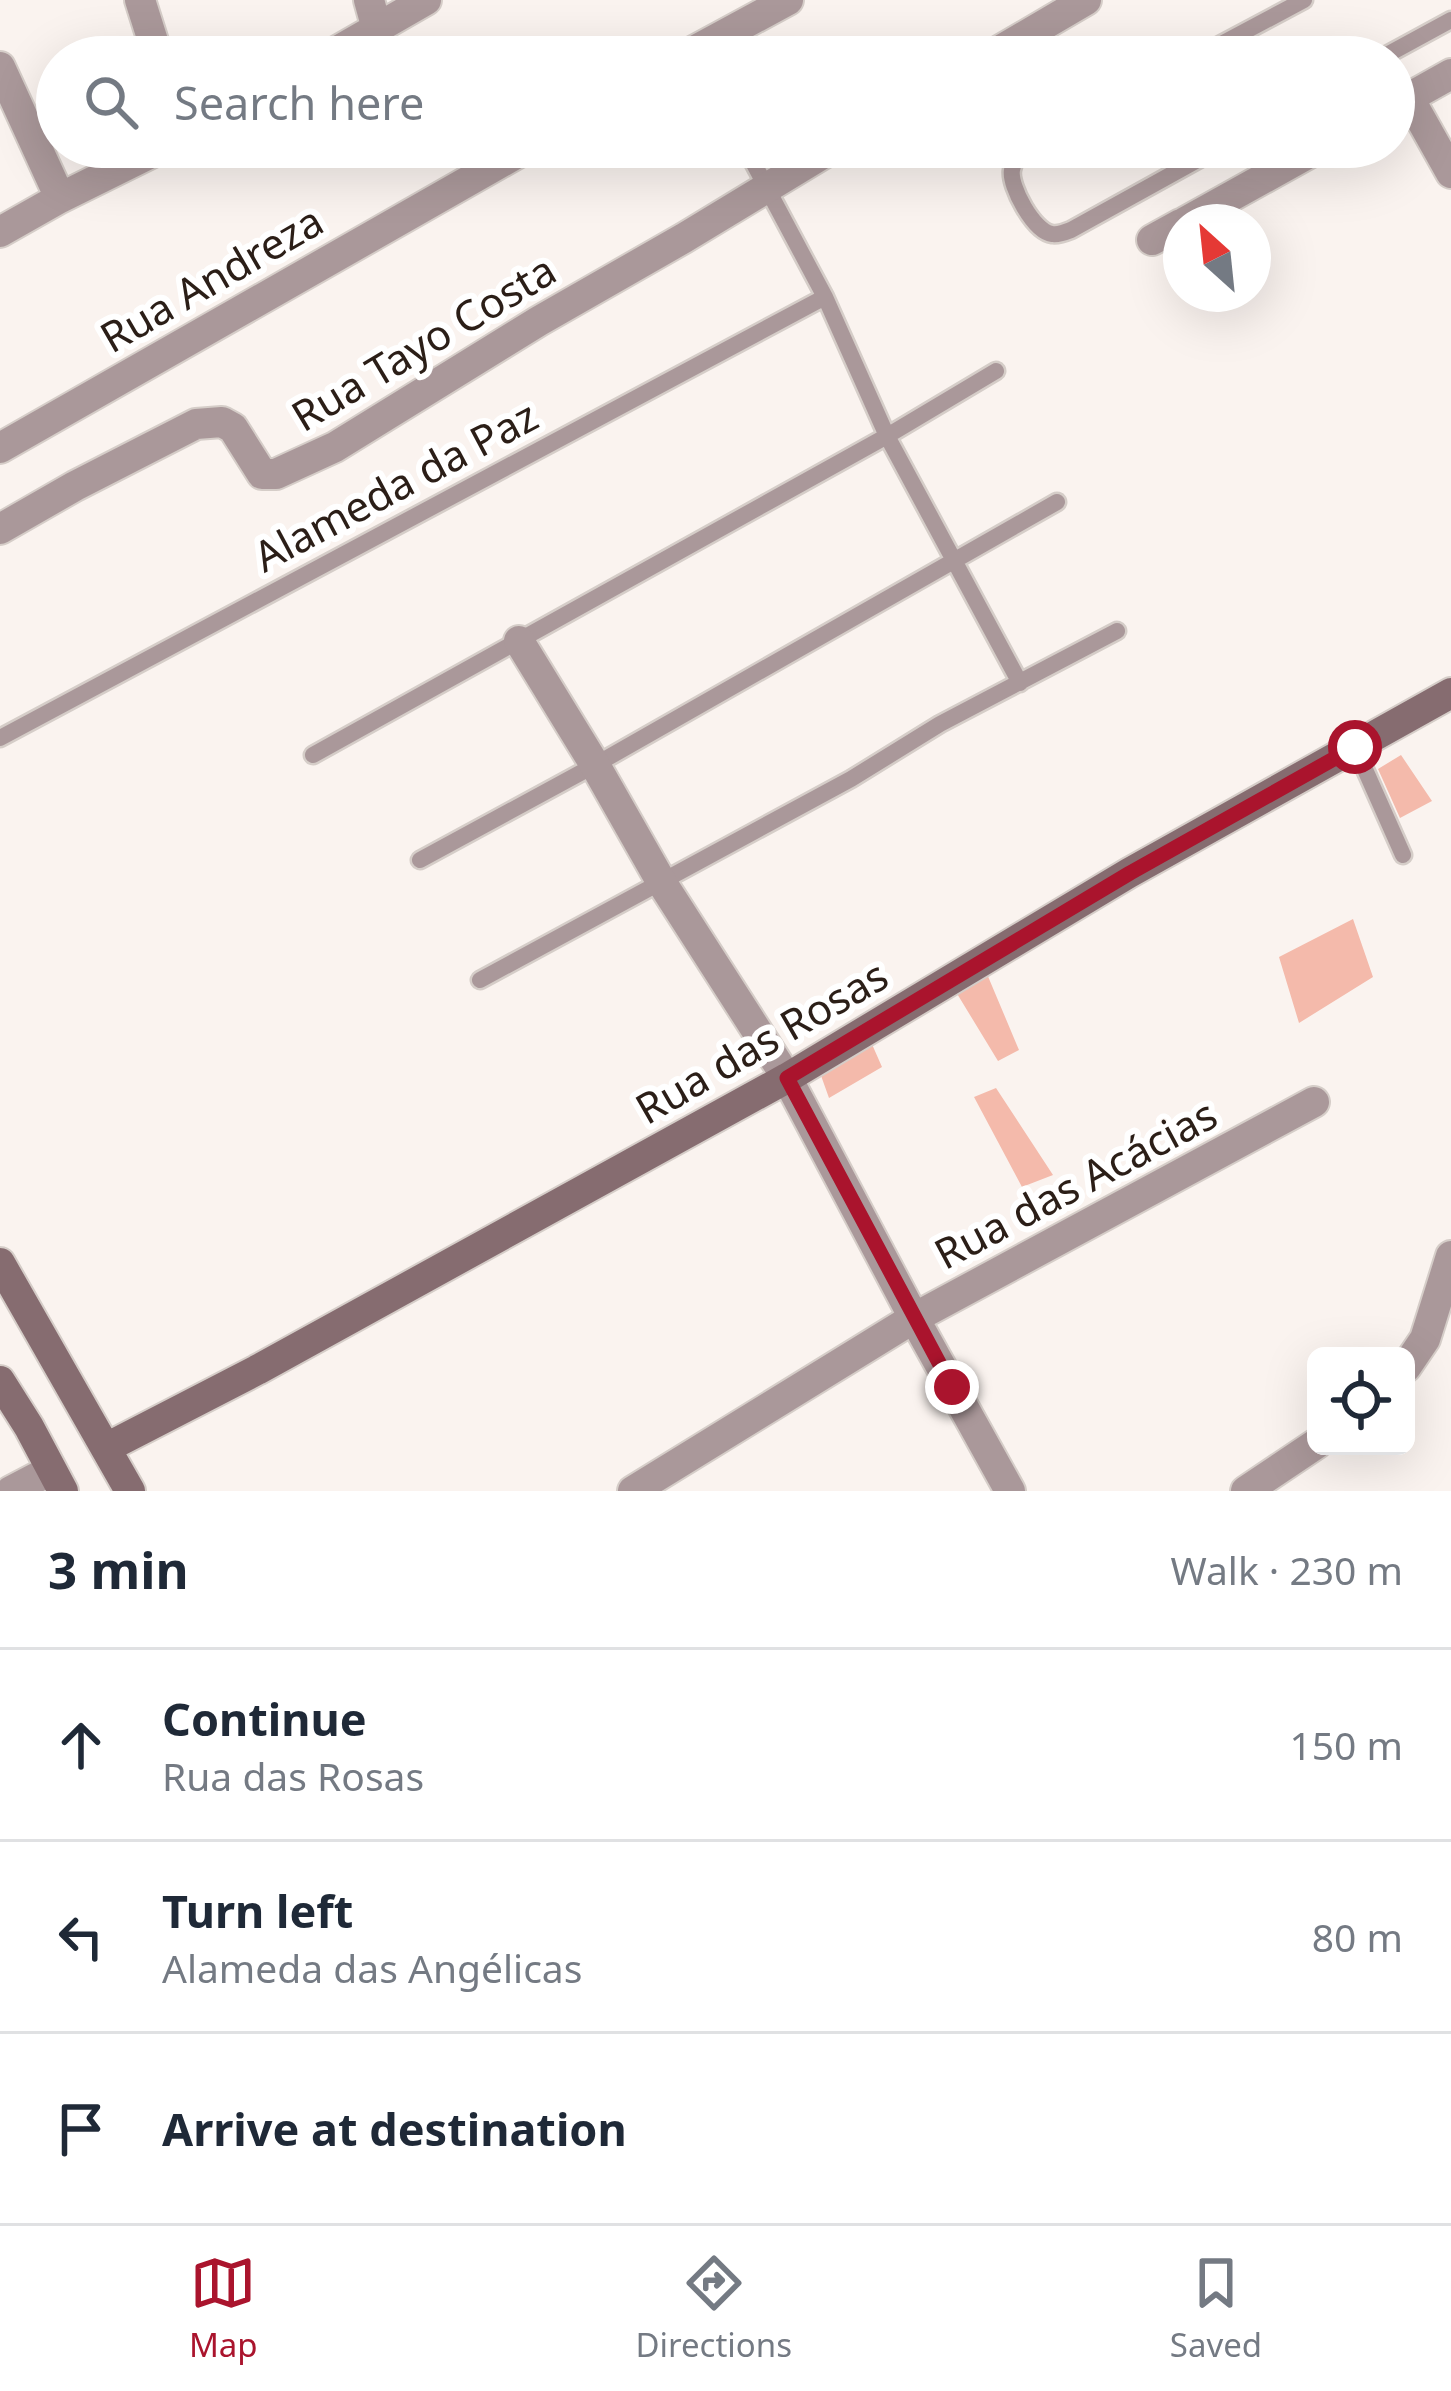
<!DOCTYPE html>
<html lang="en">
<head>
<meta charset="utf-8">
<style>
  :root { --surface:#fff; --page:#f2f2f3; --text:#1f2937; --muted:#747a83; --line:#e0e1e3; --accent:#aa142d }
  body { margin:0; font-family:"Noto Sans",sans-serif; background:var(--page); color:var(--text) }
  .controls { position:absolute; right:36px; bottom:36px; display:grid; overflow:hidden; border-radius:18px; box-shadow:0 12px 48px #0002 }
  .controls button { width:108px; height:108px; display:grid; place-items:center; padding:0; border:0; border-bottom:3px solid var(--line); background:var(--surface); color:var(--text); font:60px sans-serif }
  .compass { position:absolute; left:1163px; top:204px; width:108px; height:108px; border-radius:50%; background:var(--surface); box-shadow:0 12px 48px #0002; rotate:333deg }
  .stop { position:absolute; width:36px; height:36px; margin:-27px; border:9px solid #aa142d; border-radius:50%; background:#fff }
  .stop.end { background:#aa142d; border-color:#fff; box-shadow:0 3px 12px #0008 }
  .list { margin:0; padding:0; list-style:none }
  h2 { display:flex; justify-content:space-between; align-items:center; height:156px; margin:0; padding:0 48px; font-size:51px }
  h2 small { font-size:39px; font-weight:400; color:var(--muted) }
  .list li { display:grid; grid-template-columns:78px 1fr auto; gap:36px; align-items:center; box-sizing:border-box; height:192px; padding:0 48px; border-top:3px solid var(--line) }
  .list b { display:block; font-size:45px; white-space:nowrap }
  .list p { margin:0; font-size:39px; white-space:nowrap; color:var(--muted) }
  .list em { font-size:39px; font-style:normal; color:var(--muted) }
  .icon { flex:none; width:66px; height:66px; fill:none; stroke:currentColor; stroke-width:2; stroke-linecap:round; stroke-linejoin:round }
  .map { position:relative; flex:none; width:1451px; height:1491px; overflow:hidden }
  .search { position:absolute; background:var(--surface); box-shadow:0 12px 48px #0002; left:36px; right:36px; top:36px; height:132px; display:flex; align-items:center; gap:30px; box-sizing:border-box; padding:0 42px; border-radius:66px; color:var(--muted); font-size:45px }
  .sheet { height:732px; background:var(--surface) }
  nav { display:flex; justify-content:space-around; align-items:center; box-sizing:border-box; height:168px; border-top:3px solid var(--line); background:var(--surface); font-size:33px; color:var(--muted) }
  nav a { display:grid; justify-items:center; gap:6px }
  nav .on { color:var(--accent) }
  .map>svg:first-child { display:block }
</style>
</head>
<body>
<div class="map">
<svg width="1451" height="1491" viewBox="0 0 1451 1491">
  <rect width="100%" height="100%" fill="#faf3ef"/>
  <!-- building -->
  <path fill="#f4baab" d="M1401,755L1432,801L1400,818L1378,769Z
    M1353,919L1373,977L1299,1023L1279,957Z
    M987,974L1019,1050L998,1061L956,992Z
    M871,1042L882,1067L829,1098L819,1070Z
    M996,1088L1053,1175L1022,1187L974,1097Z"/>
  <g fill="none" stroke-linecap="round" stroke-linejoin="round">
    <defs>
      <path id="lane" d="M1197,57L1304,0
        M1383,57L1451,20
        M745,147L825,297L887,436L1020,683
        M1029,147C1020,153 1014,158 1012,170C1009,186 1034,232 1052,234C1057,235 1066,232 1071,230L1221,147
        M0,738L825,297
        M1355,747L1403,855
        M313,755L887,436L996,371
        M420,860L595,765L1057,502
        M480,980L851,779L940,724L1117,631"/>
      <path id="street" d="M140,0L158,57
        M369,0L377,29
        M327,57L426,0
        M683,57L788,0
        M989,57L1086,0
        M0,67L60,198
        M1409,98L1451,173
        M1394,106L1451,74
        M1185,222L1320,147
        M0,232L60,198L163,147
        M1152,240L1181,224
        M0,448L528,147
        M0,529L75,486L196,424L222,422L233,428L262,474H276L335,447L539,321L684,238L834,147
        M519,641L595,765L662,883L787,1078L914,1318L1010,1491
        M1406,1367L1425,1339L1451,1256
        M11,1491L51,1470
        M633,1491L914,1318L1314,1102
        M1246,1491L1316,1444"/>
      <path id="secondary" d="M0,1263L130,1491
        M0,1381L29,1427L63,1491
        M106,1448L257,1370L787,1078L1129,873L1451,693"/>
    </defs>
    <!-- lane casing -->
    <use href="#lane" stroke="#d5cdc8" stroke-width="21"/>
    <!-- street casing -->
    <use href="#street" stroke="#d5cdc8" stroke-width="34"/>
    <!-- secondary casing -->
    <use href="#secondary" stroke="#d5cdc8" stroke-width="34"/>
    <!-- lane -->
    <use href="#lane" stroke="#aa989a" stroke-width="16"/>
    <!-- street -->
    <use href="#street" stroke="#aa989a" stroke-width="30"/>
    <!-- secondary -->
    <use href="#secondary" stroke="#866c70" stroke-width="30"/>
  </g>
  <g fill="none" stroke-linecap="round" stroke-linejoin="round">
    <!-- route -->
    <path stroke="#aa142d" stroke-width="15" d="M952,1387L787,1078L1130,873L1355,747"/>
  </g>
  <g text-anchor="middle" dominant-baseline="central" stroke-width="12" stroke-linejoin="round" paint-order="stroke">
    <!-- street labels -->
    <g font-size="42" fill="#2b1e17" stroke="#fff">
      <text transform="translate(211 278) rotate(-30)">Rua Andreza</text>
      <text transform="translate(423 342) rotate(-31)">Rua Tayo Costa</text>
      <text transform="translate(395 485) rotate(-28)">Alameda da Paz</text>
      <text transform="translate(761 1041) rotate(-30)">Rua das Rosas</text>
      <text transform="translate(1075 1183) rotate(-28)">Rua das Acácias</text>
    </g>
  </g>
</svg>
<div class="controls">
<button><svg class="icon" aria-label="locate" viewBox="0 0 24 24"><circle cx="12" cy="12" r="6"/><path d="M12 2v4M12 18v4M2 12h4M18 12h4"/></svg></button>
</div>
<svg class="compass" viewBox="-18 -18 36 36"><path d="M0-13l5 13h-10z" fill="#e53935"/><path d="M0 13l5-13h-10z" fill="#747a83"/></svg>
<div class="stop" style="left:1355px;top:747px"></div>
<div class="stop end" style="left:952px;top:1387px"></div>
<div class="search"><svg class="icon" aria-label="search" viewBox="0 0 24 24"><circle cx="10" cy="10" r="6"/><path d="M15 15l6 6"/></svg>Search here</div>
</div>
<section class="sheet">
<h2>3 min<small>Walk · 230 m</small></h2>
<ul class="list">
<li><svg class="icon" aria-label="ahead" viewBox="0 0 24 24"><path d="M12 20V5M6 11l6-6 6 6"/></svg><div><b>Continue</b><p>Rua das Rosas</p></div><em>150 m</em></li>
<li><svg class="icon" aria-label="left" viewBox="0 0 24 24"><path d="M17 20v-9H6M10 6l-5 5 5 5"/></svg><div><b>Turn left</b><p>Alameda das Angélicas</p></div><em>80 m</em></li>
<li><svg class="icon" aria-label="arrive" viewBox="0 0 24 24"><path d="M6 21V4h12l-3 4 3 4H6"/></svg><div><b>Arrive at destination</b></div></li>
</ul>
</section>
<nav>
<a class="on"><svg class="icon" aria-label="map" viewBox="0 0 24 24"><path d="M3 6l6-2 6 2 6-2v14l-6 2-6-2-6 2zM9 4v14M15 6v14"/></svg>Map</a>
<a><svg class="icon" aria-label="directions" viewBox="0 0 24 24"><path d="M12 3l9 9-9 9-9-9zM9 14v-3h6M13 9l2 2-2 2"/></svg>Directions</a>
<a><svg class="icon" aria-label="saved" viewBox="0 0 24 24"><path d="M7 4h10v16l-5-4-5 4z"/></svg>Saved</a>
</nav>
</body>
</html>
